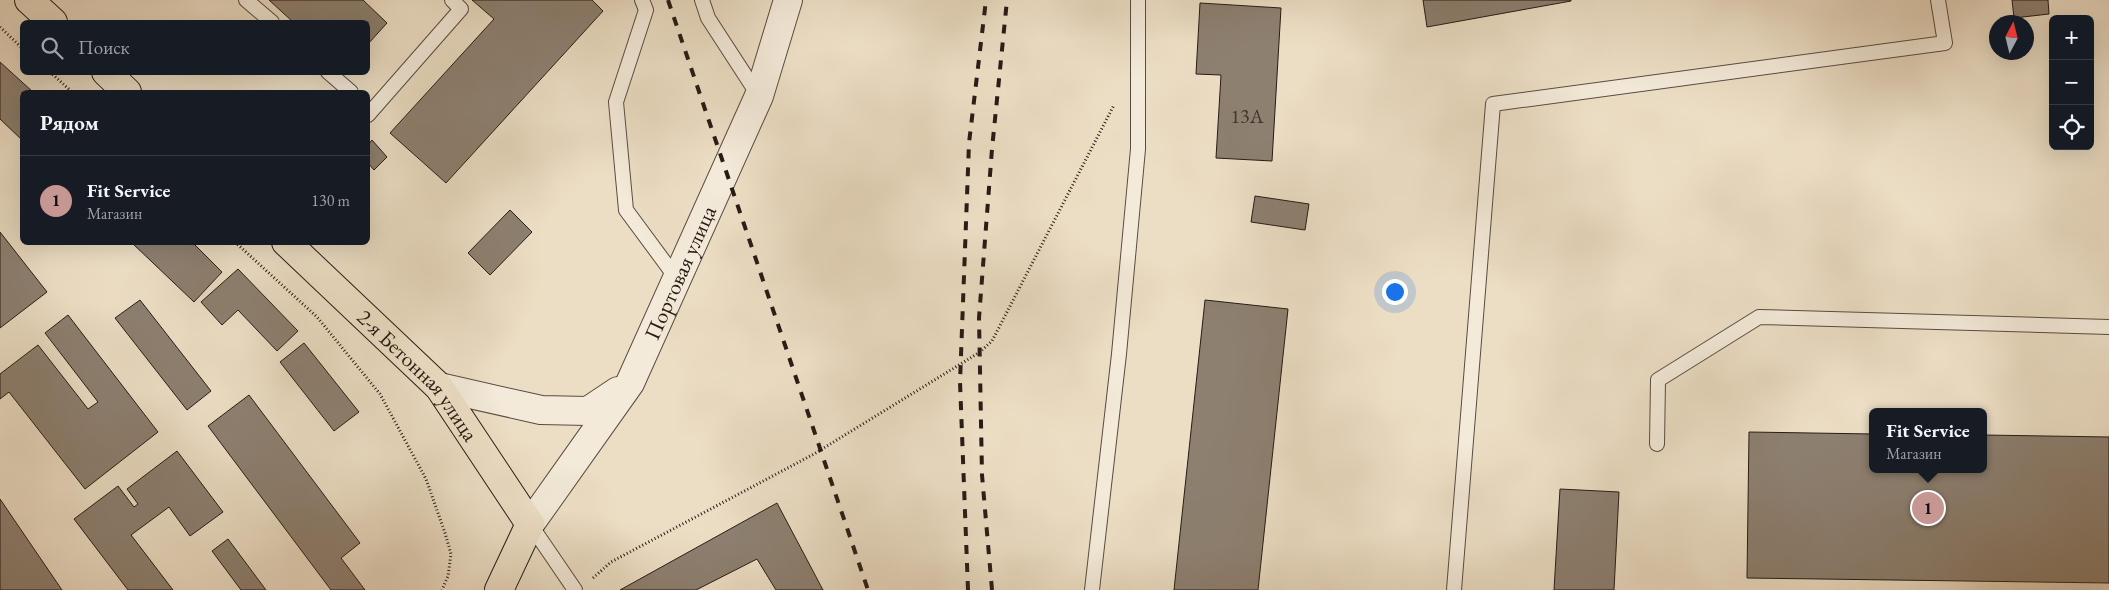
<!DOCTYPE html>
<html lang="ru">
<head>
<meta charset="utf-8">
<style>
  :root { --surface:#171b24; --page:#242831; --text:#f1f3f6; --muted:#9ea1a6; --line:#363941; --accent:#c59692 }
  body { margin:0; font-family:"EB Garamond",serif; background:var(--page); color:var(--text) }
  .controls { position:absolute; right:15px; top:15px; display:grid; overflow:hidden; border-radius:8px; box-shadow:0 5px 20px #0002 }
  .controls button { width:45px; height:45px; display:grid; place-items:center; padding:0; border:0; border-bottom:1px solid var(--line); background:var(--surface); color:var(--text); font:25px sans-serif }
  .compass { position:absolute; left:1989px; top:15px; width:45px; height:45px; border-radius:50%; background:var(--surface); box-shadow:0 5px 20px #0002; rotate:7deg }
  .you { position:absolute; left:1394px; top:291px; width:18px; height:18px; margin:-12px; border:4px solid #fff; border-radius:50%; background:#1a73e8; box-shadow:0 0 0 8px #1a73e833 }
  .badge { display:grid; place-items:center; width:32px; height:32px; border-radius:50%; background:var(--accent); color:#111; font-size:16px; font-weight:700 }
  .pin { position:absolute; translate:-50% -50%; border:2px solid #fff; box-shadow:0 1px 5px #0006 }
  .popup { position:absolute; left:1869px; top:408px; width:118px; height:65px; box-sizing:border-box; display:grid; place-content:center; border-radius:8px; background:var(--surface); filter:drop-shadow(0 1px 4px #0005); font-size:16px; white-space:nowrap; color:var(--muted) }
  .popup b { font-size:19px; color:var(--text) }
  .popup::after { content:''; position:absolute; left:50%; top:100%; margin-left:-10px; border:10px solid transparent; border-top-color:var(--surface) }
  .list { margin:0; padding:0; list-style:none }
  h2 { display:flex; justify-content:space-between; align-items:center; height:65px; margin:0; padding:0 20px; font-size:21px }
  h2 small { font-size:16px; font-weight:400; color:var(--muted) }
  .list li { display:grid; grid-template-columns:32px 1fr auto; gap:15px; align-items:center; box-sizing:border-box; height:90px; padding:0 20px; border-top:1px solid var(--line) }
  .list b { display:block; font-size:19px; white-space:nowrap }
  .list p { margin:0; font-size:16px; white-space:nowrap; color:var(--muted) }
  .list em { font-size:16px; font-style:normal; color:var(--muted) }
  .icon { flex:none; width:28px; height:28px; fill:none; stroke:currentColor; stroke-width:2; stroke-linecap:round; stroke-linejoin:round }
  .map { position:relative; flex:none; width:2109px; height:590px; overflow:hidden }
  .search { position:absolute; background:var(--surface); box-shadow:0 5px 20px #0002; left:20px; top:20px; width:350px; height:55px; display:flex; align-items:center; gap:12px; box-sizing:border-box; padding:0 18px; border-radius:8px; color:var(--muted); font-size:19px }
  .panel { position:absolute; background:var(--surface); box-shadow:0 5px 20px #0002; left:20px; top:90px; width:350px; height:155px; border-radius:8px }
  .map>svg:first-child { display:block }
</style>
</head>
<body>
<div class="map">
<svg width="2109" height="590" viewBox="0 0 2109 590">
  <rect width="100%" height="100%" fill="#ecdec5"/>
  <filter id="stains"><feTurbulence type="fractalNoise" baseFrequency=".004" numOctaves="4"/><feColorMatrix values="0 0 0 0 .2 0 0 0 0 .09 0 0 0 0 .02 0 0 0 .5 -.17"/></filter>
  <radialGradient id="worn" r=".72"><stop offset=".6" stop-color="#630" stop-opacity="0"/><stop offset="1" stop-color="#630" stop-opacity=".3"/></radialGradient>
  <!-- building -->
  <path fill="#8d8071" stroke="#271b15" d="M269,0H363L387,23L368,44V22H293Z
    M472,0H592L603,11L446,183L390,133L494,19Z
    M1423,0H1571V1L1427,27Z
    M2012,0H2048L2049,14L2014,18Z
    M1200,3L1281,8L1272,161L1216,158L1221,75L1196,74Z
    M0,62L33,92H22V140L0,119Z
    M372,140L387,157L374,170L368,163V145Z
    M1255,196L1309,204L1305,230L1251,222Z
    M510,210L532,232L490,275L468,253Z
    M0,232L47,292L0,328Z
    M131,242H192L222,272L194,302Z
    M238,269L298,331L277,351L238,310L222,325L201,302Z
    M140,300L211,391L187,410L115,318Z
    M1205,300L1288,309L1258,590H1174Z
    M68,315L158,432L85,489L9,392L0,399V374L38,345L88,409L98,402L45,333Z
    M304,343L359,412L334,431L280,362Z
    M249,395L360,543L341,558L365,590H331L208,426Z
    M1749,432L1873,434V469H1983V435L2109,437V583L1747,578Z
    M177,451L223,512L190,536L169,507L131,535L173,590H128L74,519L118,486L134,507L138,504L127,489Z
    M1560,489L1619,492L1614,590H1554Z
    M0,499L62,590H0Z
    M777,503L823,590H776L757,559L696,590H620Z
    M228,539L266,590H241L212,551Z"/>
  <g fill="none" stroke-linecap="round" stroke-linejoin="round">
    <defs>
      <path id="service" d="M246,0L272,22
        M642,0L646,10L616,102L626,210L677,279
        M702,0L708,18L758,95
        M328,72L351,92
        M368,115L461,9L452,0
        M1657,444L1658,380L1759,317L2109,327
        M530,524L575,590
        M1092,590L1119,354L1138,149V0
        M1454,590L1493,104L1945,43L1938,0"/>
      <g id="tertiary">
        <path d="M439,387L541,410L588,411L618,391"/>
        <path id="s1" d="M530,524L630,383L759,96L788,0"/>
      </g>
      <g id="primary">
        <path d="M29,0L53,22"/>
        <path d="M106,72L127,92"/>
        <path id="s2" d="M286,242L439,387L530,524"/>
        <path d="M499,590L530,524"/>
      </g>
    </defs>
    <!-- service casing -->
    <use href="#service" stroke="#584c41" stroke-width="16"/>
    <!-- tertiary casing -->
    <use href="#tertiary" stroke="#584c41" stroke-width="30"/>
    <!-- primary casing -->
    <use href="#primary" stroke="#271b15" stroke-width="30"/>
    <!-- path -->
    <path stroke="#271b15" stroke-width="3" stroke-dasharray="1 2.5" stroke-linecap="butt" d="M0,27L22,48
      M50,72L72,92
      M235,242L317,317L380,394L426,479L445,533L451,554L448,576L442,590
      M593,578L611,562L814,454L980,352L992,341L1114,105"/>
    <!-- service -->
    <use href="#service" stroke="#f3ead9" stroke-width="14"/>
    <!-- tertiary -->
    <use href="#tertiary" stroke="#f3ead9" stroke-width="28"/>
    <!-- primary -->
    <use href="#primary" stroke="#ecdec5" stroke-width="28"/>
    <!-- rail -->
    <path stroke="#271b15" stroke-width="4" stroke-dasharray="9 9" stroke-linecap="butt" d="M668,0L868,590
      M968,590L960,382L969,143L986,0
      M992,590L982,475L979,318L992,149L1007,0"/>
  </g>
  <g text-anchor="middle" dominant-baseline="central" stroke-width="4" stroke-linejoin="round" paint-order="stroke">
    <!-- number labels -->
    <g font-size="20" fill="#40342c">
      <text x="1247" y="116">13А</text>
    </g>
    <!-- street labels -->
    <g font-size="22" fill="#271b15" stroke="#f3ead9">
      <text stroke="none"><textPath href="#s1" startOffset="294">Портовая улица</textPath></text>
      <text stroke="none"><textPath href="#s2" startOffset="188">2-я Бетонная улица</textPath></text>
    </g>
  </g>
  <rect width="100%" height="100%" filter="url(#stains)"/>
  <rect width="100%" height="100%" fill="url(#worn)"/>
</svg>
<div class="controls">
<button>+</button>
<button>−</button>
<button><svg class="icon" aria-label="locate" viewBox="0 0 24 24"><circle cx="12" cy="12" r="6"/><path d="M12 2v4M12 18v4M2 12h4M18 12h4"/></svg></button>
</div>
<svg class="compass" viewBox="-18 -18 36 36"><path d="M0-13l5 13h-10z" fill="#e53935"/><path d="M0 13l5-13h-10z" fill="#9ea1a6"/></svg>
<div class="you"></div>
<div class="pin badge" style="left:1928px;top:508px">1</div>
<div class="popup"><b>Fit Service</b>Магазин</div>
<div class="search"><svg class="icon" aria-label="search" viewBox="0 0 24 24"><circle cx="10" cy="10" r="6"/><path d="M15 15l6 6"/></svg>Поиск</div>
<section class="panel">
<h2>Рядом<small></small></h2>
<ul class="list">
<li><span class="badge">1</span><div><b>Fit Service</b><p>Магазин</p></div><em>130 m</em></li>
</ul>
</section>
</div>
</body>
</html>
